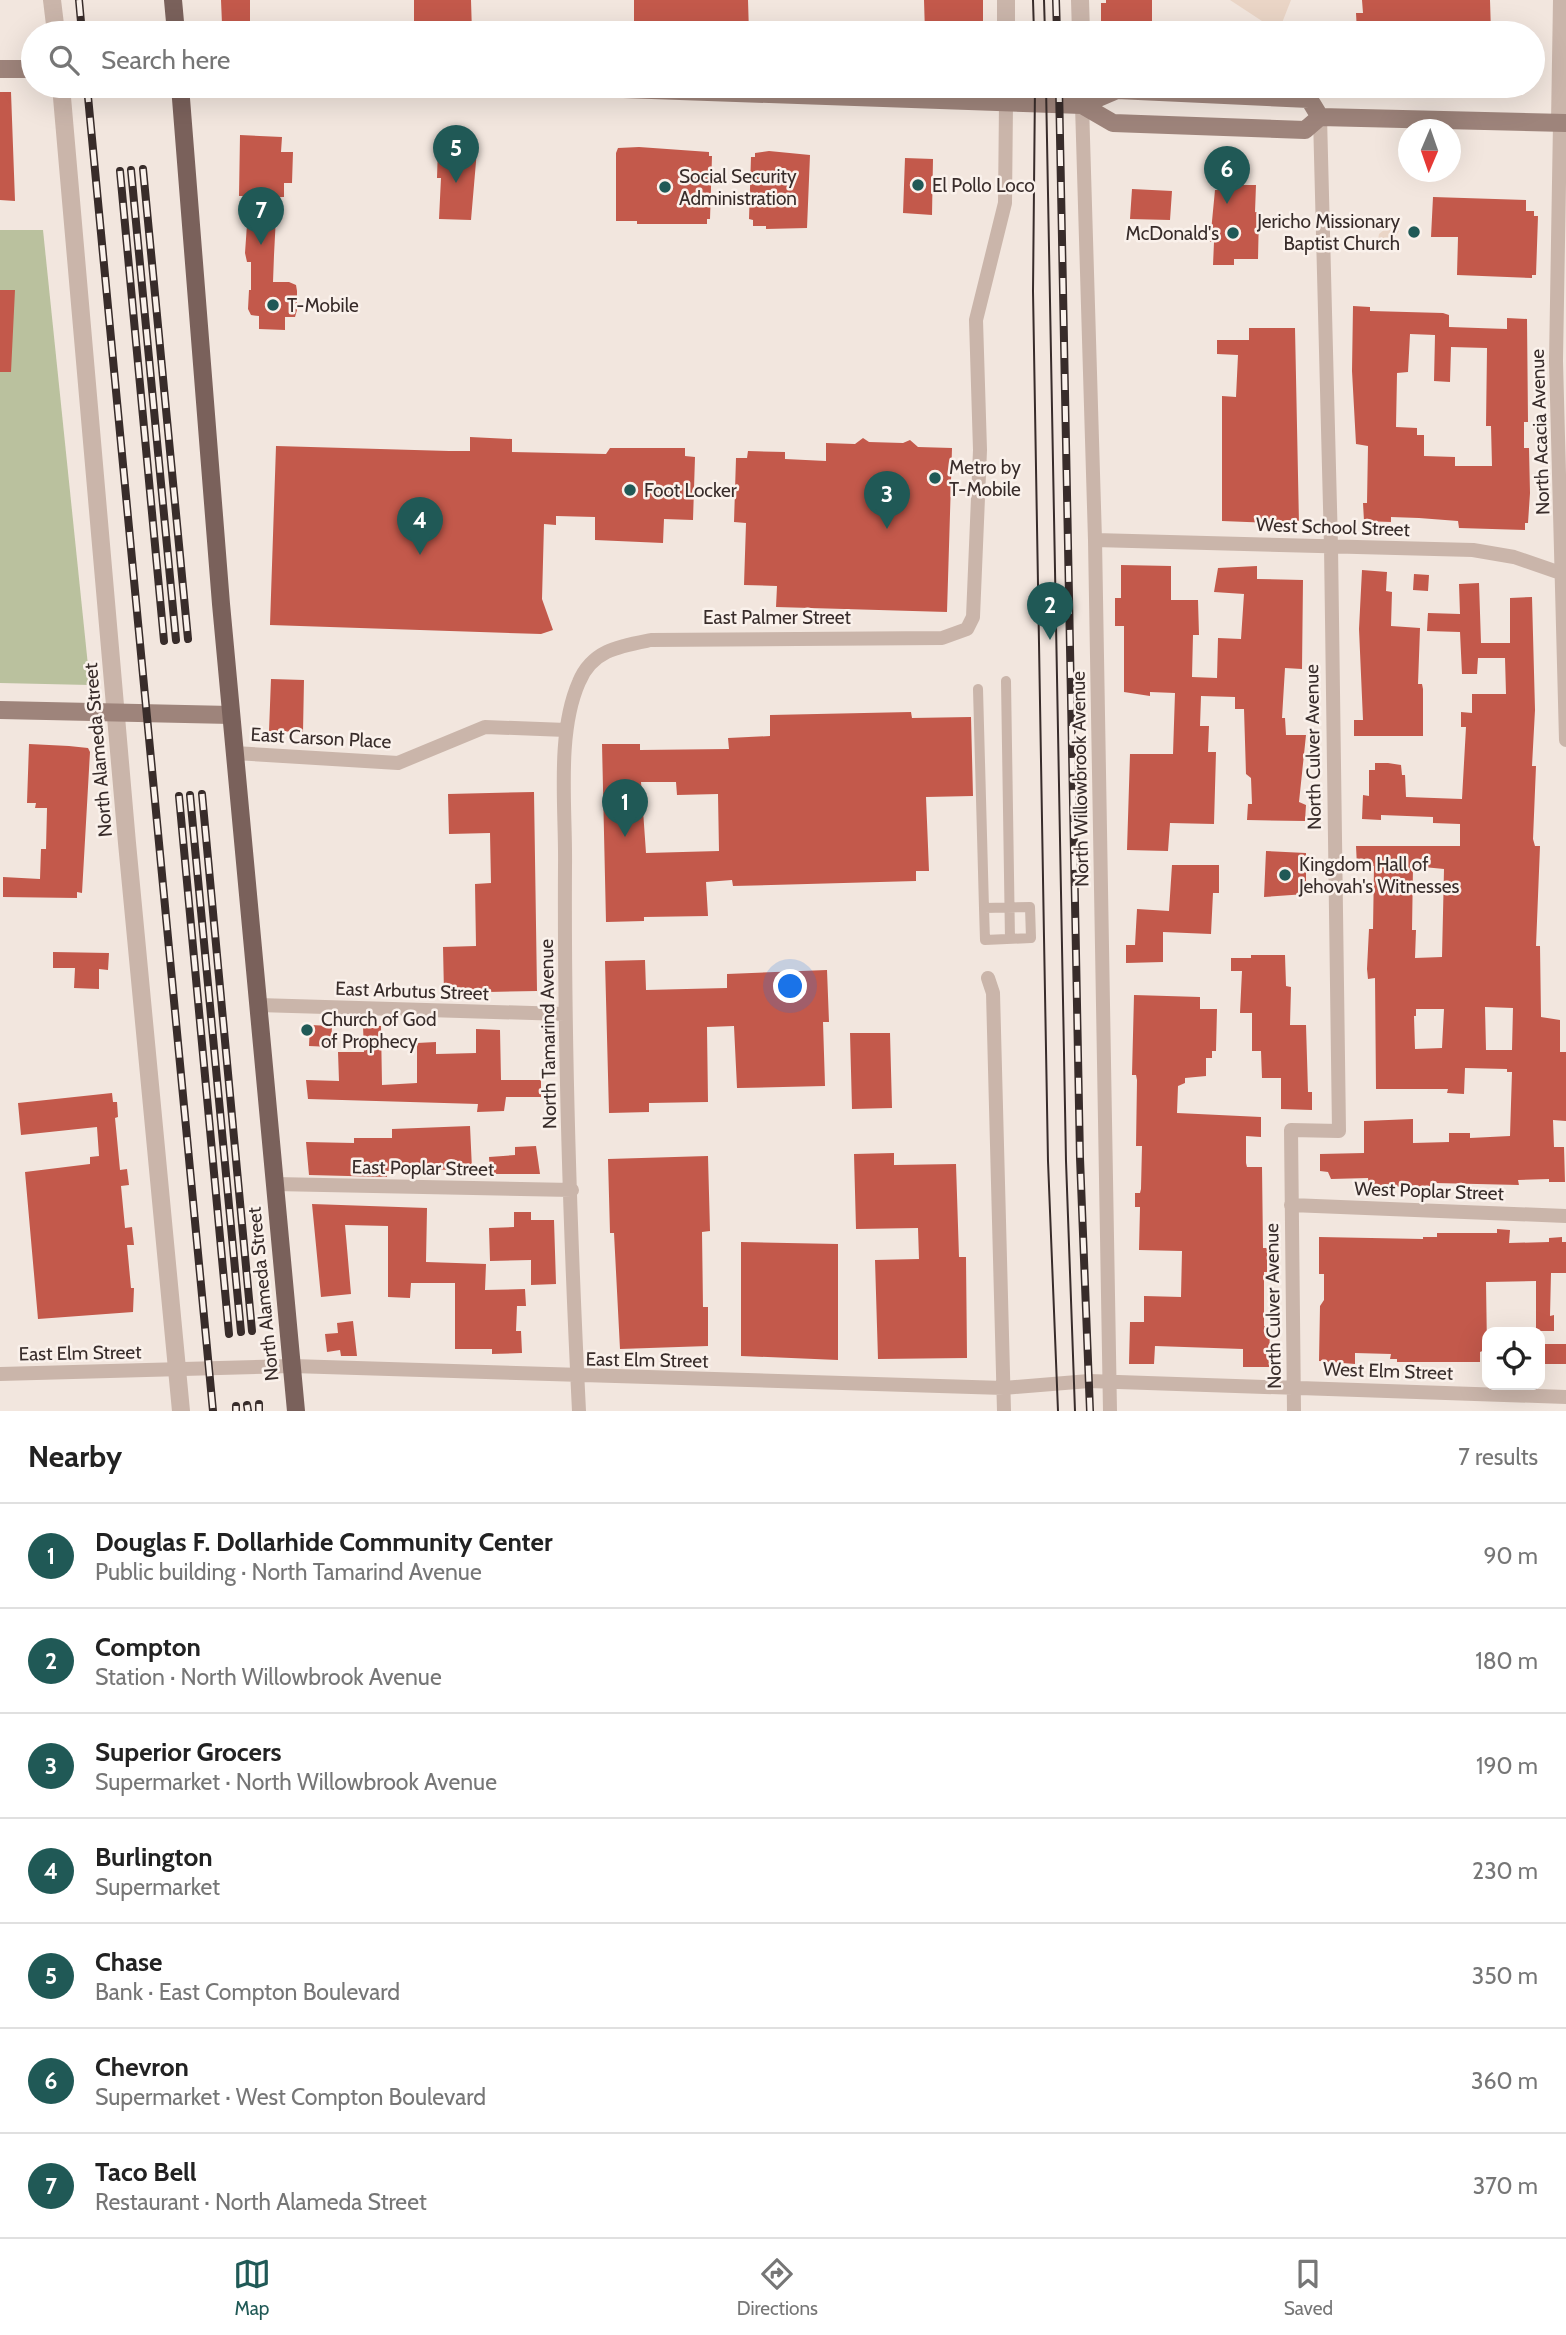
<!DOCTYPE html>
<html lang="en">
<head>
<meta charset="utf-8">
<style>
  :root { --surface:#fff; --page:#f2f2f2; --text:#222; --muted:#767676; --line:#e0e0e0; --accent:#205956 }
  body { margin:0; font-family:Cabin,sans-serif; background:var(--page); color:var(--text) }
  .controls { position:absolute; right:21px; bottom:21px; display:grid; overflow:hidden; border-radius:14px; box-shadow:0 7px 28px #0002 }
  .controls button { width:63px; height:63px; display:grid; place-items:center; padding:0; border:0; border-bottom:2px solid var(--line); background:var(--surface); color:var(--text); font:35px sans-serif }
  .compass { position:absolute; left:1398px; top:119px; width:63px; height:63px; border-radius:50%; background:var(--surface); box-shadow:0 7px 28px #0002; rotate:182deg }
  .you { position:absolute; left:791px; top:987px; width:24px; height:24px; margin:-18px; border:5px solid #fff; border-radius:50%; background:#1a73e8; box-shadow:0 0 0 10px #1a73e833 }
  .badge { display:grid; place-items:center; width:46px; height:46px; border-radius:50%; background:var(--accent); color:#fff; font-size:23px; font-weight:700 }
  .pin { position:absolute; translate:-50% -58px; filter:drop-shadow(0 2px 4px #0008) }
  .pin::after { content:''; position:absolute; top:37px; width:24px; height:21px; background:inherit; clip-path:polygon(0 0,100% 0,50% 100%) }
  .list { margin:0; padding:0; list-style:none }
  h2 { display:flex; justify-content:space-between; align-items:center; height:91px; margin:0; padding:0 28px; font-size:30px }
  h2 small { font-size:23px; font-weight:400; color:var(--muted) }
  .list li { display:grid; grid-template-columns:46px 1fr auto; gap:21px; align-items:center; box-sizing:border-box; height:105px; padding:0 28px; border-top:2px solid var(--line) }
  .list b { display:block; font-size:26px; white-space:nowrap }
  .list p { margin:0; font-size:23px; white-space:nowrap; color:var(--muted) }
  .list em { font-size:23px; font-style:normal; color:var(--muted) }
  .icon { flex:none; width:38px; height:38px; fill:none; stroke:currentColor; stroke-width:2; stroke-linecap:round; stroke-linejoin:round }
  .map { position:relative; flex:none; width:1566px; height:1411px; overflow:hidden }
  .search { position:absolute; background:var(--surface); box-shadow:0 7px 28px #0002; left:21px; right:21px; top:21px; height:77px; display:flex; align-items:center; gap:18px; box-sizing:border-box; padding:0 24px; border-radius:38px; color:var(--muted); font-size:26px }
  .sheet { height:826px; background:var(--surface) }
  nav { display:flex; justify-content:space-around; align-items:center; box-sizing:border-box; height:98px; border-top:2px solid var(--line); background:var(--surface); font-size:19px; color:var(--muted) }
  nav a { display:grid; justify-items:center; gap:4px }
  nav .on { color:var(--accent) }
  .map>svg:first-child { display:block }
</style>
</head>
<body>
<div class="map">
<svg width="1566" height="1411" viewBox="0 0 1566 1411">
  <rect width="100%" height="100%" fill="#f2e6de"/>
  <!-- green -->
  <path fill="#bac19e" d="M0,230H43L90,685L0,683Z"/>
  <!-- plaza -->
  <path fill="#ead5c6" d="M1230,0H1291L1280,28L1265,23Z
    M1385,229L1399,231L1386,251L1378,240L1379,234Z"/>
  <!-- building -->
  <path fill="#c3594b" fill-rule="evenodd" d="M221,0H250V23L222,24Z
    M414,0H471L472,33L414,32Z
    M634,0H748L749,33H634Z
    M924,0H983V33H925Z
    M1106,0H1152V33H1107V25L1101,24V3H1106Z
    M1362,0H1490L1491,33H1357L1356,13H1363Z
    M0,92H11L15,201L0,200Z
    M240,135L282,137L281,152H293L292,183H284V197H277L274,255L273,282H289L296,285L297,291V310L295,317H285V330L259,329V316L251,315L248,309L249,290H251V262H247L245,253L249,196H239Z
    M441,144L468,145L477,150L471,220L439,219L441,178H437L438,146Z
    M639,147L709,152V156H712L710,219H707V224H637V221H616V153L618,148Z
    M769,151L810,155L807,228L766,229V226H753V220L749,219L751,157H755V153Z
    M905,158L933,159L932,215L903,213Z
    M1232,185H1256L1255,212L1259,213L1258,259H1234V265H1213L1214,242H1210L1215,190H1226Z
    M1132,189L1172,191L1170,220L1130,219Z
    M1433,197L1526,200V211H1534V216H1538L1536,275H1532V278L1457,275L1458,237H1431Z
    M0,290H15L11,372H0Z
    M1353,306L1370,307V311L1443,313L1449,315V327L1507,329V318L1527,319L1528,422H1524V448H1529L1530,493L1528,523H1525V530L1459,528L1458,521L1419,518L1391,517V522L1364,521L1363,503H1367L1368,446L1356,444L1352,371ZM1410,334L1435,335L1434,381L1450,382L1451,347L1487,348L1486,426H1491L1492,466H1455V457L1424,456V435H1417V428L1396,427L1397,373L1408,372Z
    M1249,328H1295L1299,524L1222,521V396L1236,397L1238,355L1217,354V340H1249Z
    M470,437L512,439V452L606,454L610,448H685V456L695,457L693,520L664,519L663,543L595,540V517L556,516V525L544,524L542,599L553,630L541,634L270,625L276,446L449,451H470Z
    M863,438L869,442L903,443L910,440L918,447L952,448L947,612L776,607L777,586L744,585L746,523L734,522L736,458H747L748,451L785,452V459L826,461V443L855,444Z
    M1121,565L1171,566V600H1198L1199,635H1193L1192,677L1217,678L1218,638L1241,639L1244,594L1214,592L1218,568L1257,566V579L1303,580L1302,669L1285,668L1282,718H1285L1286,735H1306L1299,802L1306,805L1305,821L1247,820L1248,804H1252L1251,778L1246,774L1244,709H1235V697L1201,696L1200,726H1209L1208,752H1216L1214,824L1170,823L1168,851L1127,850L1130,754H1173L1175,693L1150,692V696L1124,692V626H1115V598H1121Z
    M1362,570L1387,572L1386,591L1392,592L1391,626L1420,628L1418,684H1422L1423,689V736H1354V720H1363L1359,629Z
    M1414,574L1429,575L1428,591L1413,590Z
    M1479,583L1481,643H1510V598L1532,597L1535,710L1532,766H1536L1533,839L1535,846H1540L1536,946H1540L1541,1017L1560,1020V1052H1566V1121L1553,1120L1554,1147H1564L1565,1182H1549V1179L1518,1180L1519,1185L1435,1183V1186L1409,1187L1369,1186L1368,1178L1331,1179L1328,1172L1320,1171V1154L1364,1153V1121L1413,1119V1143L1449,1142V1133H1470V1138L1510,1136L1512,1072H1507V1069L1465,1068L1464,1094L1447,1093L1448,1089H1376L1375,978L1368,979L1367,969L1369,929H1373L1374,866H1357L1356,846H1460V824L1433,823V817L1381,815V820L1362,819L1363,795L1369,796V770H1375V763H1388L1401,765L1402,775H1405L1406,797L1462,799L1466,727H1461V712L1472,713V694H1506L1505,658H1478L1477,674H1462L1460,632L1427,631L1428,613L1460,614L1459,584ZM1413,866L1444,869L1442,957L1415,958L1416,930H1412ZM1485,1007L1513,1008L1512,1050H1486ZM1416,1009H1444L1442,1048L1415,1049L1414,1016H1416Z
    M271,679L304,680L303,732L269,731Z
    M911,712L912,718L971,717L973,796L926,797L929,871H916V881L733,886L732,880L706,882L708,916L644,917V921L606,922L602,744H640V750L729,749L728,738L770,736V715ZM641,782H676L677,795L718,794L719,851L646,853Z
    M29,744L69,746L88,748L90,752L82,893L77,892V898L3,897V877L40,879L41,849H46L47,808H35L36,803H27Z
    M534,792L537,991L444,993L443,947L476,946L475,884L491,883L490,833L449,834L448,794Z
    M1266,851L1306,853V894L1264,897Z
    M1172,865H1219V893H1213L1211,934L1163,932V962L1126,963V945H1135L1137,909L1169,911Z
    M53,952L109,953L108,970L99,969V989L74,988L75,968H53Z
    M1251,955H1285L1286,986L1291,987L1290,1025H1306L1308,1092H1312V1110L1281,1109V1078H1262L1261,1051H1252V1013H1240L1242,971H1231V958H1251Z
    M645,960L646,990L727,988V974L827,970L829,1022H823L825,1086L737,1088L734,1026L707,1027L708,1102L649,1103V1112L609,1113L605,961Z
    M1134,995L1200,997V1009H1217L1216,1051H1212V1058H1206V1076L1185,1078V1083L1178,1086L1177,1113L1261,1117V1137L1246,1136V1163L1247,1167H1262L1263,1248H1267V1272H1264V1326H1270L1269,1367H1243V1349L1155,1346L1154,1364H1129L1130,1322H1144V1296L1181,1297L1182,1251L1139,1250L1140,1207H1135V1193H1140L1141,1189L1142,1146H1136L1137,1080L1136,1075H1132Z
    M310,1025L332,1026L331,1047L309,1046Z
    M363,1026H381L382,1085L417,1083V1043L436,1042V1054L476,1053V1029L500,1030L501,1080H541V1097H506L504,1111L477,1112L478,1104L308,1099L306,1080L339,1081L338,1052H364Z
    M850,1033H890L892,1108L852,1109Z
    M112,1093L113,1102H117L118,1117L115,1118L120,1170L127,1169L129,1185L121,1186L125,1228L132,1227L134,1245H127L131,1288H134L133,1312L38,1319L25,1172L90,1164V1157L99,1156L97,1127L21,1135L18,1103Z
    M470,1126L472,1169L387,1171V1177L309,1175L306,1142L354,1143V1138H392V1129Z
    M536,1146L540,1174H490L489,1157L515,1155V1147Z
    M894,1153V1165L956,1164L959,1257H966L967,1358L878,1359L875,1260L919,1259L918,1228L856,1229L854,1154Z
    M708,1156L710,1231L702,1232L703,1307H708V1346L620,1349L614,1233H610L608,1159Z
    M312,1204L427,1208L426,1262L486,1264L485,1290L525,1289L526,1306H517L516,1331H521L522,1353L492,1354V1349H455V1283H411L410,1298L388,1297V1226L345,1225L351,1294L321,1297Z
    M514,1212H531V1220H554L556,1284L531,1285V1260L490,1261L489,1228L514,1227Z
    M1497,1229L1510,1230L1509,1243L1549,1242V1238L1562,1237V1242H1566V1273H1551L1550,1316L1554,1315V1331H1536V1281L1486,1282L1487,1349L1480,1352V1362H1397V1359H1390L1391,1354L1355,1353V1364L1319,1361L1320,1306L1324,1300V1274H1319V1237L1423,1239V1237H1437V1233H1497Z
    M741,1242L838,1244V1360L741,1356Z
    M353,1321L357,1356H341L340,1350L327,1352L325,1334L338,1333L337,1323Z
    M1544,1344H1566V1364H1545Z"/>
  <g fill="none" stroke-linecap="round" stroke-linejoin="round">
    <!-- pedestrian -->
    <path stroke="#cab5aa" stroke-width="10" d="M1006,681L1010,939
      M978,689L984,908L985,940L1031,938L1030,907L984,908"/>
    <!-- minor -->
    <path stroke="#cab5aa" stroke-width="14" d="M1082,105L1095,540L1110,1411
      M1560,123L1556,361L1566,740
      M1095,540L1473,550L1514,557L1566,575
      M234,753L398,763L485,727L566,730
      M988,978L993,993L1004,1411
      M258,1005L564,1014
      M274,1184L572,1190
      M1291,1205L1566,1216
      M0,1374L292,1366L1004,1388L1089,1381L1566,1397
      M579,1411C570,1230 564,1048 565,866C566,810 556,734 579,682C592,650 620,646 651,640L942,638L967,629L973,617L980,450L976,320L1005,203L1006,103
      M1294,1411L1291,1130L1339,1131L1331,546L1320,117"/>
    <!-- tertiary -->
    <path stroke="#cab5aa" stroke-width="18" d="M52,0L56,33
      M1080,0L1081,33
      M1006,33V0
      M61,86L127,843L181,1411
      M1082,86V105
      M1006,103V86
      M1560,123L1562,0"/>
    <!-- secondary -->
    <path stroke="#9e847b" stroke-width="18" d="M0,69H33
      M539,86L1082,105L1117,90L1309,99L1320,117
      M1082,105L1113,123L1305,130L1320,117L1566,123
      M0,710L231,715"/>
    <!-- primary -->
    <path stroke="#7a615b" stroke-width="18" d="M173,0L176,33
      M180,86L221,604L296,1411"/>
    <!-- tram -->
    <path stroke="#382c2a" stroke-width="2" d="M1033,0L1034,33
      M1044,0L1045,33
      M1035,86L1033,291L1044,937L1048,1161L1058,1411
      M1046,86L1066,1161L1075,1411"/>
    <defs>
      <path id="rail" d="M79,0L82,33
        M1056,0L1057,33
        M87,86L213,1411
        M1059,86L1080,1158L1090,1411
        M143,169L188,639
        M131,170L176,640
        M120,171L164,641
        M202,794L252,1331
        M190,795L241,1332
        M179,796L229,1334
        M259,1404V1411
        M247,1405L248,1411
        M236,1406V1411"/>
    </defs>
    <!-- rail casing -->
    <use href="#rail" stroke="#382c2a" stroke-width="8"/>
    <!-- rail -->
    <use href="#rail" stroke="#faf1eb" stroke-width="5" stroke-dasharray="16" stroke-linecap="butt"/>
  </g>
  <!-- markers -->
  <g fill="#205956" stroke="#faf1eb" stroke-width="2.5">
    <circle cx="918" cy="185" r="7"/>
    <circle cx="665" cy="187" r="7"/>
    <circle cx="1414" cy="232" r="7"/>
    <circle cx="1233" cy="233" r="7"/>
    <circle cx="273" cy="305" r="7"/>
    <circle cx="935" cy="478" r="7"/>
    <circle cx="630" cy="490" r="7"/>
    <circle cx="1285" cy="875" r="7"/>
    <circle cx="307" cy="1030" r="7"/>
  </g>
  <g text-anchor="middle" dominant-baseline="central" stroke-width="5" stroke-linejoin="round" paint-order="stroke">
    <!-- poi labels -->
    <g font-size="19" fill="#382c2a" stroke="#faf1eb" text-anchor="start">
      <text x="679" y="176">Social Security<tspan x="679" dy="22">Administration</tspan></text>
      <text x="932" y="185">El Pollo Loco</text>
      <text x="1400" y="221" text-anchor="end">Jericho Missionary<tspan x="1400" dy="22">Baptist Church</tspan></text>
      <text x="1219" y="233" text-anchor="end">McDonald's</text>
      <text x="287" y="305">T-Mobile</text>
      <text x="949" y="467">Metro by<tspan x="949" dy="22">T-Mobile</tspan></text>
      <text x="644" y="490">Foot Locker</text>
      <text x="1299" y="864">Kingdom Hall of<tspan x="1299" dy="22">Jehovah's Witnesses</tspan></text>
      <text x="321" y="1019">Church of God<tspan x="321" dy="22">of Prophecy</tspan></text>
    </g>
    <!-- street labels -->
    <g font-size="19" fill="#382c2a" stroke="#faf1eb">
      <text transform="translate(1540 432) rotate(-92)">North Acacia Avenue</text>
      <text transform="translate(1333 527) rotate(2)">West School Street</text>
      <text x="777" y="617">East Palmer Street</text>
      <text transform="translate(321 738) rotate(3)">East Carson Place</text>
      <text transform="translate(1313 747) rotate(-91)">North Culver Avenue</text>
      <text transform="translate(98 750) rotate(-95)">North Alameda Street</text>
      <text transform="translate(1080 779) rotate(-91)">North Willowbrook Avenue</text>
      <text transform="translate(412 991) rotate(2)">East Arbutus Street</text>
      <text transform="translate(548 1034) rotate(-91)">North Tamarind Avenue</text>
      <text transform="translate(423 1168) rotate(1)">East Poplar Street</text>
      <text transform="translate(1429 1191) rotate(2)">West Poplar Street</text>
      <text transform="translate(263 1294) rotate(-96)">North Alameda Street</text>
      <text transform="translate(1273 1306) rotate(-91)">North Culver Avenue</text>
      <text transform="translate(80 1353) rotate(-1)">East Elm Street</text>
      <text transform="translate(647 1360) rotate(1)">East Elm Street</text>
      <text transform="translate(1388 1371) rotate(2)">West Elm Street</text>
    </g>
  </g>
</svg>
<div class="controls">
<button><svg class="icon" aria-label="locate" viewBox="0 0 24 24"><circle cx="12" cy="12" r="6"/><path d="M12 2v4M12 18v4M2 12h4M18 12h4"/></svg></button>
</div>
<svg class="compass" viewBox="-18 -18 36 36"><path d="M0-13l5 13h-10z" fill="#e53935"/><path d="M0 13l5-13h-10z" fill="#767676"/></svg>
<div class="you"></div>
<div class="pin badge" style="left:625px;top:837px">1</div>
<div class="pin badge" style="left:1050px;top:640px">2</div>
<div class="pin badge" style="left:887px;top:529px">3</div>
<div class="pin badge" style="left:420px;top:555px">4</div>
<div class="pin badge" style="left:456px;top:183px">5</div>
<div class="pin badge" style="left:1227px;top:204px">6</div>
<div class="pin badge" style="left:261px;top:245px">7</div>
<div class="search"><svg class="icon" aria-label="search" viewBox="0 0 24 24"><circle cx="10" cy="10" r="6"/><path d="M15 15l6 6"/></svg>Search here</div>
</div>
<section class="sheet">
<h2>Nearby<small>7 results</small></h2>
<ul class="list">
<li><span class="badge">1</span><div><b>Douglas F. Dollarhide Community Center</b><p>Public building · North Tamarind Avenue</p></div><em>90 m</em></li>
<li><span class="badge">2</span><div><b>Compton</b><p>Station · North Willowbrook Avenue</p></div><em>180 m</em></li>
<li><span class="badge">3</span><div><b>Superior Grocers</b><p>Supermarket · North Willowbrook Avenue</p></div><em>190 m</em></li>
<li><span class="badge">4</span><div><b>Burlington</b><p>Supermarket</p></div><em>230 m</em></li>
<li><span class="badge">5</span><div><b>Chase</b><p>Bank · East Compton Boulevard</p></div><em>350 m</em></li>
<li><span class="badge">6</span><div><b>Chevron</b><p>Supermarket · West Compton Boulevard</p></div><em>360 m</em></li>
<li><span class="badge">7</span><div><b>Taco Bell</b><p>Restaurant · North Alameda Street</p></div><em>370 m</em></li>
</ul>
</section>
<nav>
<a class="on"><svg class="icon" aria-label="map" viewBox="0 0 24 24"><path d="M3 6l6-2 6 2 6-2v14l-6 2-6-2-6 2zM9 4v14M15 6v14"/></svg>Map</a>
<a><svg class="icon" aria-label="directions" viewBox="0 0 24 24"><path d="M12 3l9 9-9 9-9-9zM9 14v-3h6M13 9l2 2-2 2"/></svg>Directions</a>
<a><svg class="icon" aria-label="saved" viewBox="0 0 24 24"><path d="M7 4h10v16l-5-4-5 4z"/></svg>Saved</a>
</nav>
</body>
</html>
